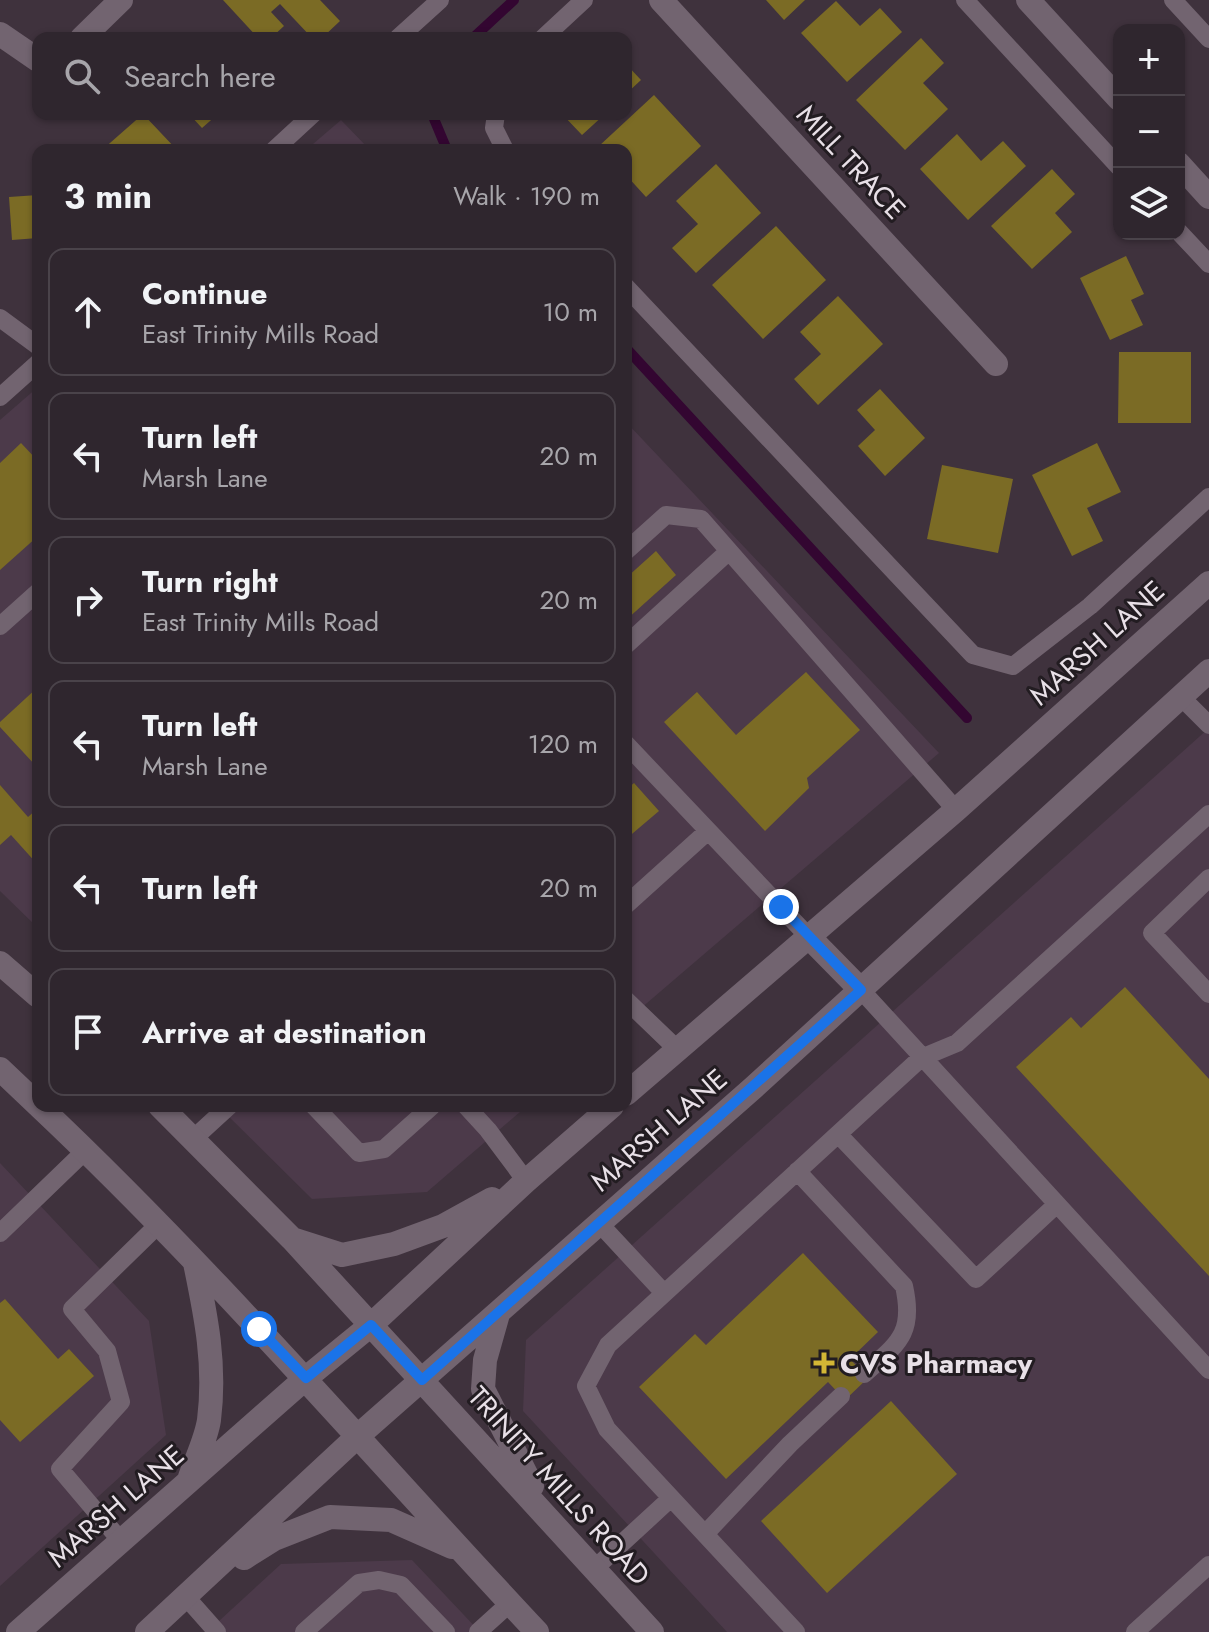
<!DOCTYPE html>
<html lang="en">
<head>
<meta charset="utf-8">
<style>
  :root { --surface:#2f262e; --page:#372e36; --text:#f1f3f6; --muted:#a7a5aa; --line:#4a434a }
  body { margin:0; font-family:Jost,sans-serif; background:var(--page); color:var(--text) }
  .controls { position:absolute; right:24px; top:24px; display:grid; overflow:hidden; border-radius:16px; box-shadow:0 2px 6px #0004 }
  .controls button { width:72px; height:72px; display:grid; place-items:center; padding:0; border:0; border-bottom:2px solid var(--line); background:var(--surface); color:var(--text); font:40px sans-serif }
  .stop { position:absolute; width:24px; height:24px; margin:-18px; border:6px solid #1a73e8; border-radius:50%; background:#fff }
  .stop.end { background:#1a73e8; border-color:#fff; box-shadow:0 2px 8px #0008 }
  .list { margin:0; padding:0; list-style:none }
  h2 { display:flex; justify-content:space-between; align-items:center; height:104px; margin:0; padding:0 32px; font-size:34px }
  h2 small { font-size:26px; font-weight:400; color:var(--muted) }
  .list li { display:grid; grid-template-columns:52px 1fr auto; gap:24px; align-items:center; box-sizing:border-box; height:128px; margin:0 16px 16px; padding:0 16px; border:2px solid var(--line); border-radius:16px }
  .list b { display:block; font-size:30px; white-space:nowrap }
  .list p { margin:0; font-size:26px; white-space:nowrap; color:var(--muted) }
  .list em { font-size:26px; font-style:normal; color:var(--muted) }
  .icon { flex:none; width:44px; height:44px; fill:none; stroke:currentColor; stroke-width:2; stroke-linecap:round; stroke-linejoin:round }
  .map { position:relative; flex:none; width:1209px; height:1632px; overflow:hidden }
  .search { position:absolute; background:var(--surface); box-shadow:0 2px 6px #0004; left:32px; top:32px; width:600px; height:88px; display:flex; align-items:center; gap:20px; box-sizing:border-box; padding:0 28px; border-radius:16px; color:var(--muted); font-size:30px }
  .panel { position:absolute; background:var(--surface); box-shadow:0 2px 6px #0004; left:32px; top:144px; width:600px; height:968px; border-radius:16px }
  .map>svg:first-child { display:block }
</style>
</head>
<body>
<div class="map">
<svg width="1209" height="1632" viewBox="0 0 1209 1632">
  <rect width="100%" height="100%" fill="#3f323d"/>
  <!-- built -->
  <path fill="#4c3a4a" d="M341,120L370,150H306Z
    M38,387V928L0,891V420Z
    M626,422L939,753L626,1021Z
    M1209,728V1632H727L523,1411L526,1340Z
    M218,1106H527L427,1192L312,1199Z
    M0,1163L149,1321L166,1435L0,1586Z
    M412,1560L480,1632H207L281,1564Z"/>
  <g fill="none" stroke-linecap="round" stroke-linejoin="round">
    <!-- stream -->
    <path stroke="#330631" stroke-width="10" d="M473,38L514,0
      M432,114L447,150
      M626,348L967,718"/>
  </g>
  <!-- building -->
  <path fill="#7b6b25" d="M223,0H320L340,21L322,38H312L280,4L271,12L284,26L271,38H258Z
    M766,0H805L784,20Z
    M836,1L860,26L880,8L902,32L847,82L801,33Z
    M921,38L944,63L923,83L948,109L905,150L856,100Z
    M626,64L641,80L626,94Z
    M654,95L701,146L646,197L626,175V150H603L599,146Z
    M143,114L177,150H102Z
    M189,114H218L202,128Z
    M562,114H605L582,135Z
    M957,134L981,161L1003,141L1026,166L968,220L920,169Z
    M716,164L761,213L696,273L672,248L698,224L676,201Z
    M1052,169L1075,194L1055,213L1072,232L1032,269L991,226Z
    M38,195V238L12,240L9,197Z
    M776,226L826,280L763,339L712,285Z
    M1126,256L1144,294L1131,300L1143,325L1110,340L1080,278Z
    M838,296L883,344L818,405L794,379L821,354L800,332Z
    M1119,352H1191V423H1118Z
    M880,389L925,438L885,476L858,446L875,430L857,410Z
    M21,443L38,461V536L0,570V463Z
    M1097,443L1121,492L1087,508L1103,541L1072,556L1032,475Z
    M942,465L1013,479L998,553L927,539Z
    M656,551L676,575L626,620V578Z
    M806,672L860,730L807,778L809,788L765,831L664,722L697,692L736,735Z
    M38,687V762L35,765L0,727V722Z
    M634,783L659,811L626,839V790Z
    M0,785L28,817L38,808V865L11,835L0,845Z
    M1125,987L1209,1079V1276L1016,1067L1071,1017L1081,1028Z
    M803,1253L878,1332L850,1359L868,1378L845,1400L828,1382L726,1479L639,1387L695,1334L706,1345Z
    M5,1299L58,1359L69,1349L94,1376L20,1442L0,1420V1303Z
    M891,1401L957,1474L827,1593L761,1521Z"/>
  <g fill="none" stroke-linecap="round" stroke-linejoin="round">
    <!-- lane -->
    <path stroke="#726470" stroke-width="18" d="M965,0L1119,167
      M1173,0L1209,39
      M398,38L440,0
      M543,38L584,0
      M496,114L494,128L505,150
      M274,150L313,114
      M1179,232L1209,264
      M626,287L973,655L1013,666L1090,606L1209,497
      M0,318L38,346
      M0,397L38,363
      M626,551L666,515L701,519L956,810
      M0,626L38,592
      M626,645L729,551
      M1181,697L1209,725
      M626,744L807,935
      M1209,878L1152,933L1209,994
      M626,905L708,831
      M861,990L1209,1370
      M626,1000L678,1050
      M314,1106L359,1153L384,1149L432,1106
      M466,1106L488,1130L526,1181
      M838,1134L976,1279L1056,1205
      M193,1139L229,1106
      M797,1171L904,1286C915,1335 897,1344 864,1374
      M599,1223L664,1293
      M0,1233L86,1150
      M705,1534L790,1444L841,1396
      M121,1541L60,1469L121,1402L107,1351L72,1309L158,1225
      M594,1569L671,1498
      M186,1597L217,1632
      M304,1632L359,1583L379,1580L401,1585L446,1632
      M478,1632L510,1603
      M796,1632L607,1429L586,1386L608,1345L921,1058L957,1043L1209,814
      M1135,1632L1209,1565"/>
    <!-- street -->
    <path stroke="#726470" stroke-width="24" d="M661,0L996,364
      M0,34L38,60
      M82,38L121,0"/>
    <!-- secondary -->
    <path stroke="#726470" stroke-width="24" d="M1028,0L1119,99
      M1179,164L1209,197
      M807,935L861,990
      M0,963L38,996
      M0,1069L38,1105
      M626,1094L956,810L1209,583
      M39,1106C215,1272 372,1456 537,1632
      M160,1106L292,1239L652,1632
      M295,1240L342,1255L394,1244L443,1226L492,1199
      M498,1314L485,1360L483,1389L532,1486
      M189,1480C195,1461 206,1440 209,1420C216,1365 206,1316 195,1263
      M244,1558L274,1539L330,1517L391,1520L452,1547
      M18,1632L306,1378L371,1325L526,1181L612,1106
      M147,1632L359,1435L753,1088L1209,671"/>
  </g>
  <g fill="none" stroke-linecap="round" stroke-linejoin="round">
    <!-- route -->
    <path stroke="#1a73e8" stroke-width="10" d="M259,1329L306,1378L371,1325L422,1380L861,990L781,907"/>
  </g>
  <!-- markers -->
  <path fill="#d3b635" stroke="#221c21" stroke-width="3" d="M820 1351h8v8h8v8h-8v8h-8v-8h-8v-8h8z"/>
  <g text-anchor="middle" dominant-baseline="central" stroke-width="6" stroke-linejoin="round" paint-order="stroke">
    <!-- street labels -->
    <g font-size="28" fill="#e8e0e7" stroke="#221c21">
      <text transform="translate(851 162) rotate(47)">MILL TRACE</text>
      <text transform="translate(1097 643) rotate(-42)">MARSH LANE</text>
      <text transform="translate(659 1130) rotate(-41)">MARSH LANE</text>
      <text transform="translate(559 1486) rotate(48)">TRINITY MILLS ROAD</text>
      <text transform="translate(116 1506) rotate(-41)">MARSH LANE</text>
    </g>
    <!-- poi labels -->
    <g font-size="28" font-weight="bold" fill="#e8e0e7" stroke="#221c21" text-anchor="start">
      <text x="840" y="1363">CVS Pharmacy</text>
    </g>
  </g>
</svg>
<div class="controls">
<button>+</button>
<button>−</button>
<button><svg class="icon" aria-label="layers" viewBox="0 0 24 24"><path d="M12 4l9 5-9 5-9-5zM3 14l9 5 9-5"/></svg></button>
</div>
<div class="stop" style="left:259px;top:1329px"></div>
<div class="stop end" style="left:781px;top:907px"></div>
<div class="search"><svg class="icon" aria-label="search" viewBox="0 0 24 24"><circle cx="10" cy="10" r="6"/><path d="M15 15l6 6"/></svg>Search here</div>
<section class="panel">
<h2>3 min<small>Walk · 190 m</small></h2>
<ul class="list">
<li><svg class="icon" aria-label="ahead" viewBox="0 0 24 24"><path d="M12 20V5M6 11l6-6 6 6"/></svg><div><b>Continue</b><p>East Trinity Mills Road</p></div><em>10 m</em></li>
<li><svg class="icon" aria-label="left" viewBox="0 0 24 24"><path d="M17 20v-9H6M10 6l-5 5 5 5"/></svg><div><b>Turn left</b><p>Marsh Lane</p></div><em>20 m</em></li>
<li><svg class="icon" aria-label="right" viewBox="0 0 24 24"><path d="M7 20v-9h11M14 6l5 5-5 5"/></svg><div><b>Turn right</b><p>East Trinity Mills Road</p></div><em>20 m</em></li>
<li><svg class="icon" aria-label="left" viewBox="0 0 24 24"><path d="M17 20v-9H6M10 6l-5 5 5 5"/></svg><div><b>Turn left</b><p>Marsh Lane</p></div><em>120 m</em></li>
<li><svg class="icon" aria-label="left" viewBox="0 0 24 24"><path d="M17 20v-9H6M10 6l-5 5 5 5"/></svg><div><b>Turn left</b></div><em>20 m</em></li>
<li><svg class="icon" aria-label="arrive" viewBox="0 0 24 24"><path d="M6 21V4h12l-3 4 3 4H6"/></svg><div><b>Arrive at destination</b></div></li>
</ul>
</section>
</div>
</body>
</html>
